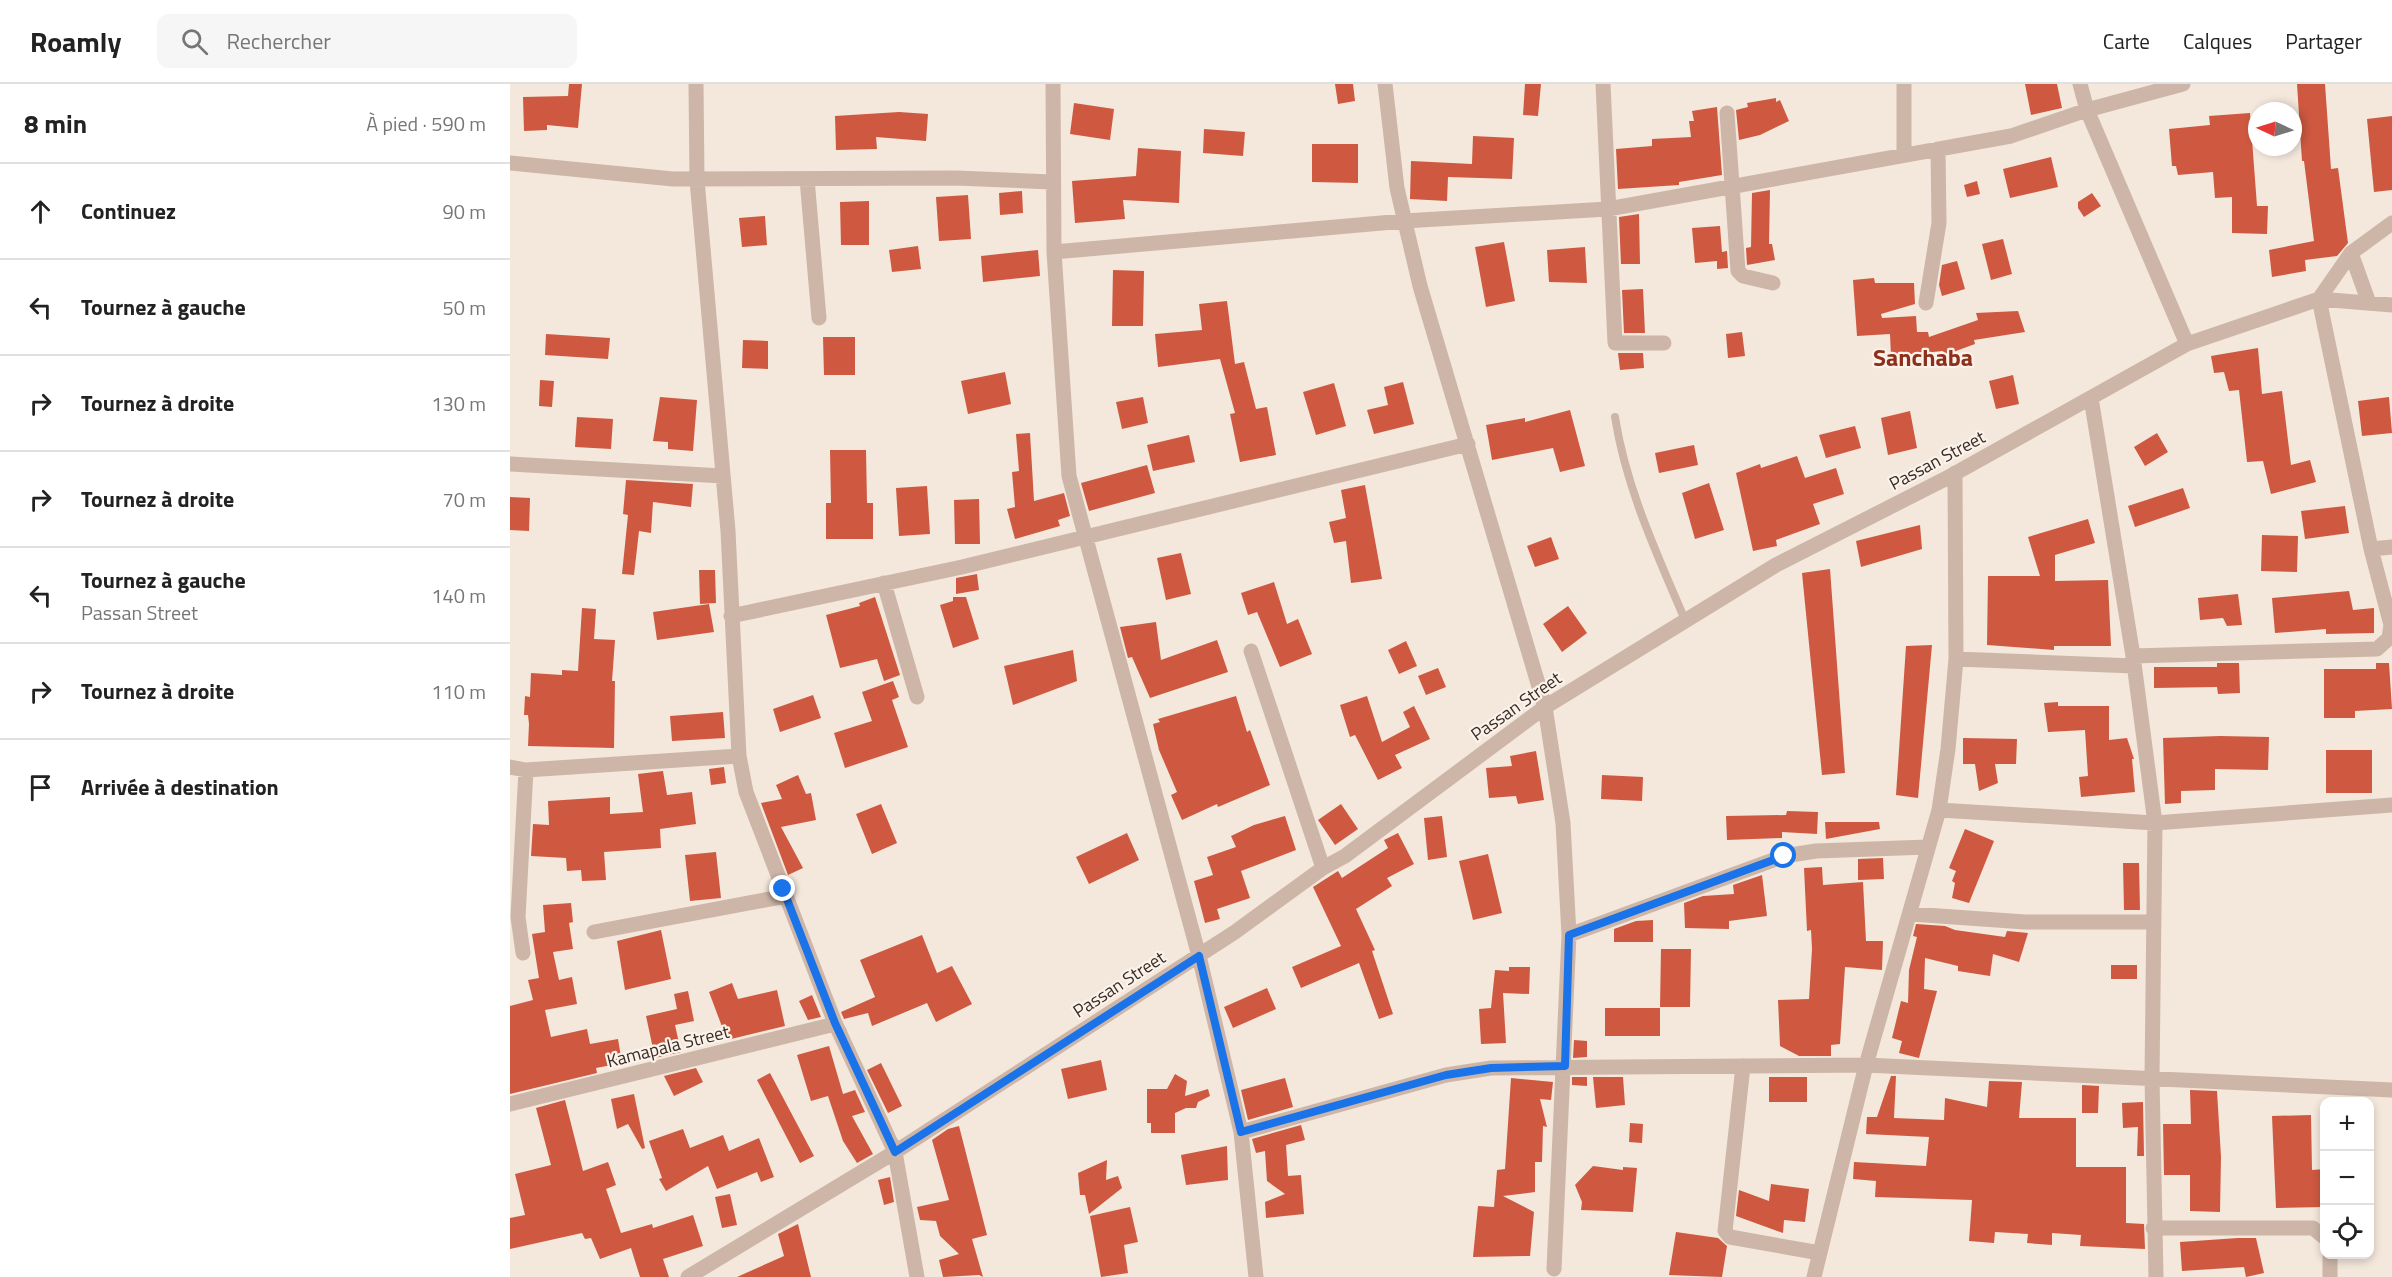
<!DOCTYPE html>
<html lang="fr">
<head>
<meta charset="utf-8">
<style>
  :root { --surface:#fff; --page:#f6f6f6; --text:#222; --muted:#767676; --line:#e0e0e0 }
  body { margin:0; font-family:"Titillium Web",sans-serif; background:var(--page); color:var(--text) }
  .controls { position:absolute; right:18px; bottom:18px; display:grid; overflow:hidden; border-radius:12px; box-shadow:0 3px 9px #0003 }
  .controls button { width:54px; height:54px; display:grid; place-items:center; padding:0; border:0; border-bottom:2px solid var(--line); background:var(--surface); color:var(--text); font:30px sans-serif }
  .compass { position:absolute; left:1738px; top:18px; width:54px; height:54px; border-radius:50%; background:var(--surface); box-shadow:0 3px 9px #0003; rotate:274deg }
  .stop { position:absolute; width:18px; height:18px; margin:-14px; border:4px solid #1a73e8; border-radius:50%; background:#fff }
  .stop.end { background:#1a73e8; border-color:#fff; box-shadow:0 2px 6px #0008 }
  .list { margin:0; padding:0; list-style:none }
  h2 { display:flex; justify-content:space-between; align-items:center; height:78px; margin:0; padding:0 24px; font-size:26px }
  h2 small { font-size:20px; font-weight:400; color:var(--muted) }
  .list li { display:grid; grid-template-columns:39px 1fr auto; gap:18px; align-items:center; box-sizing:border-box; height:96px; padding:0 24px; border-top:2px solid var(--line) }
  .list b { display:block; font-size:22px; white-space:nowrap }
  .list p { margin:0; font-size:20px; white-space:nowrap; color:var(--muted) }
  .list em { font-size:20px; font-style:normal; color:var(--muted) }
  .icon { flex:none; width:33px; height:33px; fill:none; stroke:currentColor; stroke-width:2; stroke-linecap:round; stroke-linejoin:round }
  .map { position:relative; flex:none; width:1882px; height:1193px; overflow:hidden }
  header { display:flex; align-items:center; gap:36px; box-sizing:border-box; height:84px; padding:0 30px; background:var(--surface); border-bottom:2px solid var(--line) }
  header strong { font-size:28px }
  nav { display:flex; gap:33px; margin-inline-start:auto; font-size:21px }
  .search { width:420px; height:54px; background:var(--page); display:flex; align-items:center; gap:15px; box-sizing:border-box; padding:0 21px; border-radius:12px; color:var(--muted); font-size:22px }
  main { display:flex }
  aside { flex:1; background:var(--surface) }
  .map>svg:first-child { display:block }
</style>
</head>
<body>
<header>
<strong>Roamly</strong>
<div class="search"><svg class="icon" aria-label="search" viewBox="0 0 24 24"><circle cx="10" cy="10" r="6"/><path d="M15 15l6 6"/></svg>Rechercher</div>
<nav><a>Carte</a><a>Calques</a><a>Partager</a></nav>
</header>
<main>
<aside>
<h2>8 min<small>À pied · 590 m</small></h2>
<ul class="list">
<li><svg class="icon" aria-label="ahead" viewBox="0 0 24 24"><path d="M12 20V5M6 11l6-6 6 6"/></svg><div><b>Continuez</b></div><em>90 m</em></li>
<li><svg class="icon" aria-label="left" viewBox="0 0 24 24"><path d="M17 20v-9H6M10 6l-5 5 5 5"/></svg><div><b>Tournez à gauche</b></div><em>50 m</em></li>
<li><svg class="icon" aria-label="right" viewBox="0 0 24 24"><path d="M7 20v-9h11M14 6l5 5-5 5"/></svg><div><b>Tournez à droite</b></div><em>130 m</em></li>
<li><svg class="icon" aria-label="right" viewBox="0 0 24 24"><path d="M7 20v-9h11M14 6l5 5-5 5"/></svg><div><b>Tournez à droite</b></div><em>70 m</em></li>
<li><svg class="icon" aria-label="left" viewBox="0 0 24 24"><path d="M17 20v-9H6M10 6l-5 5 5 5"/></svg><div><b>Tournez à gauche</b><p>Passan Street</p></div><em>140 m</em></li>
<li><svg class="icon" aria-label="right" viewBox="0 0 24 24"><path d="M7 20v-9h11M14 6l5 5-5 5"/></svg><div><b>Tournez à droite</b></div><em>110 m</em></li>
<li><svg class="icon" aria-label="arrive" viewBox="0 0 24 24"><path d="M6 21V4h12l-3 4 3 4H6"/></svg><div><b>Arrivée à destination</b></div></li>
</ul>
</aside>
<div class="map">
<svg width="1882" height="1193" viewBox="0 0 1882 1193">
  <rect width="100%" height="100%" fill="#f4e7dc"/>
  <!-- building -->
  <path fill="#ce5940" d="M59,0H72L68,44L37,41V46L14,47L13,13L58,12Z
    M825,0H843L845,17L828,20Z
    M1015,0H1031L1028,32L1013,31Z
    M1515,0H1547L1552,24L1521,31Z
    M1787,0H1815L1821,85L1828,84L1838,159L1827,172L1795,176L1796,187L1762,193L1759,166L1804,157L1794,77H1792Z
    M1266,14V18L1270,16L1279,37L1250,51L1229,56L1226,26L1238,23L1237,19Z
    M564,19L604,25L600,56L560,50Z
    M1207,23L1212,91L1169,98V101L1108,105L1106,65L1142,62V55L1181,53L1179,37H1184L1182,27Z
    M389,28L418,30L416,57L366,53L367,65L326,66L325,32Z
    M1740,29L1747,122H1758L1757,150L1722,149V113L1705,114L1703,88L1668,91L1666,82H1662L1659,45L1700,41L1699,32Z
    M1882,32V106L1864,108L1857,35Z
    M694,45L735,48L733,72L693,69Z
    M963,52L1004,54L1002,95L938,93L937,117L900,115L901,77L962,80Z
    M802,60H848V99L802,98Z
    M628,64L671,67L669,119L613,116L615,135L565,139L562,97L626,92Z
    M1541,73L1548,103L1500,114L1493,85Z
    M1467,97L1470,110L1457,113L1454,101Z
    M1260,106L1259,160H1262L1265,176L1237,181L1236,164L1241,163L1242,109Z
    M512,107L513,129L490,131L489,109Z
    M1582,109L1591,122L1574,133L1568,124V118Z
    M458,111L461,155L429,157L426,113Z
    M359,117V161H331L330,118Z
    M1129,130L1130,180H1111L1109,133Z
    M255,132L257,161L232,163L229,134Z
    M1210,142L1212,168L1217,167L1218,184L1207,185V177L1185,179L1182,144Z
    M1493,155L1502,190L1481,196L1472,160Z
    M994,158L1005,217L976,223L965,163Z
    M408,162L411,185L382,188L379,166Z
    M1075,163L1077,199L1039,198L1037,166Z
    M528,166L530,192L473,198L471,172Z
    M1447,177L1455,205L1432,212L1429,201L1432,181Z
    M603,186L634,187L633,242H602Z
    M1364,194L1365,199H1404L1405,220L1371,230L1372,234L1406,232L1407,248H1418L1419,253L1468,236L1466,229L1508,227L1515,248L1464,256L1465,260L1435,271L1433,267L1381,272L1380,250L1347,252L1343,196Z
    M1133,205L1135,249H1114L1112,206Z
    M717,217L725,280L734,278L746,325L757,323L766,371L730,378L720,330L725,329L710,275L648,283L645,250L692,246L689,220Z
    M1232,248L1235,272L1218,274L1216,250Z
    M36,250L100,254L98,275L35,271Z
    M313,253H345V291H314Z
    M233,256L258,257V285L232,284Z
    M1748,264L1752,310L1772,307L1781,381L1800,376L1806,398L1761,410L1753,377L1737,378L1729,306L1719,307L1714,288L1704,289L1701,272Z
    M1108,269H1133L1134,284L1110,286Z
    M495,288L501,320L458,330L451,297Z
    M1503,291L1509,320L1486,325L1479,297Z
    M30,296L44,297L42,323L29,322Z
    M893,298L904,340L864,350L857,326L878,321L874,303Z
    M824,299L836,342L806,351L793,308Z
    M150,313L187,316L183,367L158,365V358L143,357Z
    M633,313L638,339L612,345L606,318Z
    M1879,313L1882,349L1852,352L1848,317Z
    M1060,326L1075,382L1050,388L1043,364L982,376L976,341L1015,334V338Z
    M1400,327L1407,364L1378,371L1371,334Z
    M67,333L103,335L101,365L65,363Z
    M1345,342L1351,364L1316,374L1309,351Z
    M520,349L524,417L554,409L560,432L548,436L550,442L505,455L497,425L505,423L502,388L509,387L506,350Z
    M1647,349L1658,368L1635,382L1624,363Z
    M679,351L685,378L643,387L637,361Z
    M1184,361L1188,381L1149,389L1145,369Z
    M320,366H356L357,419H363V455H316V419H321Z
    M1287,372L1295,394L1326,384L1334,410L1303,420L1310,440L1266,456L1267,462L1243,467L1226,389L1250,380L1251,384Z
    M637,381L645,409L579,427L571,399Z
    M116,396L183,400L181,423L143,418L141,449L129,447L124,491L112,490L118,431L113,430Z
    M1199,399L1214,446L1185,455L1172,409Z
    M855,401L872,495L841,499L836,457L824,459L819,438L836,434L831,406Z
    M417,402L420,450L389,452L386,404Z
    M1673,404L1680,424L1625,443L1618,422Z
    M0,413L20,414L19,447L0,446Z
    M469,415L470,460H445L444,416Z
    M1835,422L1839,449L1795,455L1791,427Z
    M1578,435L1585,459L1545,471V497L1598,496L1601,562H1544V566L1477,561L1478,492H1530L1518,453Z
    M1410,441L1412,465L1351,483L1346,457Z
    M1752,451L1788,452L1787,488L1751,487Z
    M1041,453L1049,475L1025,483L1017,462Z
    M671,469L681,510L656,516L647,474Z
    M1320,485L1335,689L1312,691L1292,489Z
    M189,486H205L206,519L190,520Z
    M467,490L469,506L446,510V494Z
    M764,498L777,540L788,535L802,570L770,583L747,528L738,531L731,509Z
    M1839,507L1843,526L1864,524V549L1816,550V545L1765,549L1762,514Z
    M1728,510L1732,541L1717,542L1713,534L1690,536L1688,514Z
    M365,513L390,591L374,597L367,575L330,584L316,531L350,522L349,519Z
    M443,513H456L469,555L443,564L430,521L443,517Z
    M199,520L204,548L147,556L143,528Z
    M1058,522L1077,549L1052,568L1033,540Z
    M72,524L86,525L84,555L105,556L102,597H105L104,664L18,662L19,640L18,631H14L15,612L20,613L21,589L52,591V586L68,587Z
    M646,538L651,576L707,556L718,588L640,614L622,573L618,574L610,543Z
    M896,557L907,582L889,590L878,566Z
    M1422,561L1408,714L1386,711L1396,562Z
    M563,566L567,597L503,621L494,582Z
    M1707,579H1729L1730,609L1708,610L1707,603L1644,604V583H1707Z
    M1866,579H1879L1882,625L1845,627V634H1814V585H1866Z
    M928,584L936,603L916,611L908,592Z
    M383,597L389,613L382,616L398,663L335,684L324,649L362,637L352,608Z
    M303,611L311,634L270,648L263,625Z
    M726,612L737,648L740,646L760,701L708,723L707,720L672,736L661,711L667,708L649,666L643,640L650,638L648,635Z
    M857,612L872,658L900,643L893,628L904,622L920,655L885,671L892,684L868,696L845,651L840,653L830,621Z
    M1548,618V622H1599V656L1617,654L1624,675H1622L1625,708L1571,713L1569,693L1578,692L1575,646L1538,648L1534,619Z
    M213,628L215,654L162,657L160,632Z
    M1710,652L1759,653L1758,686L1705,685V706L1671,707V719L1655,720L1653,654Z
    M1453,654L1507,655L1506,680H1485L1488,699L1469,707L1465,680H1453Z
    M1816,666H1862V709H1816Z
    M1026,667L1034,716L1008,720L1006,712L979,714L976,684L1002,682L1000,672Z
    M214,683L216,699L201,701L199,685Z
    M153,687L157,711L182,708L186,740L150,745L151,764L94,768L96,796L72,797L71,786L57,787L56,774L21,772L23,740L39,741L38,717L100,713V730L133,728L128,690Z
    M288,691L296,710L301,709L306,736L271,743L293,784L278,791L251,719L272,715L266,701Z
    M1092,691L1133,693L1132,717L1091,715Z
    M371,720L387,759L362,770L346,730Z
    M831,720L848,745L825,761L808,736Z
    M1277,727L1308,728L1307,750L1272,748V754L1217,756L1216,732L1276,731Z
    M775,732L786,766L731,787L740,814L707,825L710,835L695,839L684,797L703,791L697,773L726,763L721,752L744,741Z
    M932,732L937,773L918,776L914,734Z
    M1315,738H1369L1370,745L1316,755Z
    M1455,745L1484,757L1459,819L1442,814L1445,799L1442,797L1446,787L1439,784Z
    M617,749L629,776L579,800L566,773Z
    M888,749L904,780L877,794L882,802L846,825L865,866L862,867L883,930L869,935L849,879L791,904L782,883L831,862L803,803L828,787L832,794L878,764L874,756Z
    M206,768L211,814L180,817L175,771Z
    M978,770L992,829L963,836L949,777Z
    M1373,774L1374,795L1348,796V775Z
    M1613,779H1629L1630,826H1614Z
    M1312,783L1313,801L1353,798L1356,857H1373L1372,886L1335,883L1330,960L1321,961V972H1289L1270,962L1268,916L1299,915L1302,865L1301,846L1297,847L1294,784Z
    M1252,791L1257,832L1219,837V845L1175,844L1174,819L1193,812L1224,810L1223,801Z
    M61,819L63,838L59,839L63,865L43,868L49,896L62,893L67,920L35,926L41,953L77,945L80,960L108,955L112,979L86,984L87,989L0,1010V922L23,916L18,896L29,894L22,850L35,848L33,821Z
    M1143,836V858H1104V845L1126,837Z
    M1406,840L1435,842L1445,846L1495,853L1497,847L1518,849L1509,878L1483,870L1480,892L1448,887V882L1415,874L1414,905L1427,907L1409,974L1389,969L1392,957L1382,954L1391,917L1398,919L1399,886L1407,853L1403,852Z
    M151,846L161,895L115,906L107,857Z
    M412,851L427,889L442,882L462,920L426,938L417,919L362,942L358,929L334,935L331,928L365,913L350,876Z
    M1151,865H1181L1180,923H1150Z
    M1601,881H1627V895H1601Z
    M999,883H1020L1019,910L993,909L996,959L971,960L969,925L981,924L985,886L999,887Z
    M222,899L228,915L267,906L275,942L217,956L199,908Z
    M757,904L766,925L723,944L714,923Z
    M178,907L184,937L165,941L171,968L145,974L136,932L167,925L164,910Z
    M302,911L311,933L298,936L289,917Z
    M1095,924H1150V952H1095Z
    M1064,956L1077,957V973L1063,974Z
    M319,962L333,1010L345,1006L355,1028L342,1032L363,1070L347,1079L333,1057L318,1012L301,1017L287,971Z
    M591,976L597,1006L558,1015L551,985Z
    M371,979L392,1022L378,1029L357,986Z
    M186,984L193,998L164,1012L154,992Z
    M260,989L304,1072L290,1079L247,996Z
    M665,990L677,997L675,1012L698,1005L700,1012L688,1018L686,1024H676L665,1029V1049H641V1039H637V1005H657Z
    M1381,992H1386L1384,1034L1434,1036L1435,1014L1477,1023L1479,997L1512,998L1509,1034H1566V1083H1616V1139L1634,1140L1635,1165L1570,1162L1571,1151L1542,1149V1161L1517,1159L1518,1150L1485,1148L1484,1159L1459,1157L1462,1116L1365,1113L1366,1097L1343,1095L1344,1078L1416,1082L1419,1053L1356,1050L1357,1033H1367Z
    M1062,993H1077V1002L1062,1001Z
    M1083,993H1113L1115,1021L1086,1024Z
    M1259,993H1297V1018H1259Z
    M775,994L783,1023L738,1036L731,1006Z
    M1001,994L1043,998L1041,1016L1030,1015L1037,1043L1033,1042L1032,1078H1025V1108L993,1112L1024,1128L1020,1172L963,1173L968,1122L984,1123L987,1086L995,1085Z
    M1572,1001L1589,1002L1588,1029H1572Z
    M1680,1006L1707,1007L1711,1073L1710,1128L1680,1127V1091H1654L1653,1040H1681Z
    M124,1010L135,1064L132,1065L118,1040L107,1045L101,1015Z
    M55,1016L73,1087L98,1078L106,1101L96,1105L111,1149L142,1140L143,1144L183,1131L193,1162L153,1175L159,1193H130L121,1164L90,1175L81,1154L75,1155L72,1149L0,1165V1134L15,1131L5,1090L41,1081L26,1024Z
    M1633,1018L1634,1072H1627L1628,1043L1613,1044L1612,1019Z
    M1801,1031L1802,1086L1815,1085V1123L1766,1124L1762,1032Z
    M1120,1039L1133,1040L1132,1059L1119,1058Z
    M791,1041L795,1056L776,1061L778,1092L791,1091L794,1130L756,1134L755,1118L775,1110L757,1097L755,1067L746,1069L742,1055Z
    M449,1042L477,1151L462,1155L473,1193L469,1191L433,1193L429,1176L449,1170L430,1152L426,1137L410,1136L407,1123L439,1116L422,1056L438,1045Z
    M173,1045L180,1064L213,1051L219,1067L249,1054L264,1093L251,1098L247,1088L207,1105L198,1082L156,1107L149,1095L152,1094L139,1057Z
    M717,1062L718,1096L676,1101L671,1071Z
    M597,1076L596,1096L608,1092L612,1104L579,1130L575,1111H570L568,1089Z
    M1083,1082L1113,1086V1083L1127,1084L1123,1128L1071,1126L1072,1118L1065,1101Z
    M380,1093L384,1118L374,1121L368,1096Z
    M1261,1100L1299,1105L1295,1138L1274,1136L1273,1149L1226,1132L1229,1106L1259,1117Z
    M220,1110L227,1141L212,1144L205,1113Z
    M620,1123L628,1158L614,1161L618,1189L591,1193L580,1132Z
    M288,1140L301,1193H227L274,1172L268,1150Z
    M1166,1148L1208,1154L1217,1162L1212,1193L1159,1191Z
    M1728,1154H1746L1754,1189L1736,1193L1734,1183L1672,1187L1670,1158Z"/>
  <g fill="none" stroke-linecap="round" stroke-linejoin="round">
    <!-- service -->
    <path stroke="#cdb6a7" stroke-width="8" d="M1105,333C1116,404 1147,470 1175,536"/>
    <!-- minor -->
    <path stroke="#cdb6a7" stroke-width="15" d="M186,0L187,96L218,447L229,672L236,708L325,939L385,1068
      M543,0L544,168L559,392L689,872L731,1048L746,1193
      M875,0L887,104L910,202L1035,623L1053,739L1059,851L1044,1185
      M1093,0L1105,259H1154
      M1394,0V71
      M1570,0L1577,26L1677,260
      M1217,29L1228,187L1233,192L1263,199
      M0,79L163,95L446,94L542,98
      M297,95L309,234
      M544,168L894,137L1098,125L1501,52L1577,26L1673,0
      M1841,169L1859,219
      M1416,219L1429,139L1428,65
      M1581,314L1623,572L1645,739L1642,994L1646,1193
      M0,380L213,392
      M1861,465L1882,463
      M374,499L407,613
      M221,532L452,483L958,360
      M741,567L813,784
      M1623,572L1867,565L1879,554L1881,541L1861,465L1809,215L1882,221
      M1446,575L1624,582
      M0,683L16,686L229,672
      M1429,726L1645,739L1882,721
      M1401,830L1515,838H1644
      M84,848L276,812
      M1059,851L1274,772L1306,767L1418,763
      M13,869L8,833L16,686
      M1233,982L1215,1147L1220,1153L1310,1169
      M0,1020L325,940L330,949
      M731,1048L936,991L981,984L1356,981L1882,1006
      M382,1060L385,1068L407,1193
      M1643,1144H1803L1814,1153
      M1820,1170V1193
      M178,1193L385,1068L725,848L813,784L835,772L1035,623L1266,481L1435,395L1677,260L1809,215L1841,169L1882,139
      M1304,1193L1356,981L1429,726L1438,665L1446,575L1445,389"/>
  </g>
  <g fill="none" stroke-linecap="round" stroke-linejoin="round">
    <!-- route -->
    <path stroke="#1a73e8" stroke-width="8" d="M273,805L325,939L385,1068L689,872L731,1048L936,991L981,984L1055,982L1059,851L1274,772"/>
  </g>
  <g text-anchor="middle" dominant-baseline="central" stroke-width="4.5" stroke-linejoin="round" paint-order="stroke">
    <!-- street labels -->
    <g font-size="18" fill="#392c28" stroke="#fbf2e9">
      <text transform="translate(1427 376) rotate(-28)">Passan Street</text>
      <text transform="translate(1006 622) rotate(-35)">Passan Street</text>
      <text transform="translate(609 900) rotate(-33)">Passan Street</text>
      <text transform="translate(158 962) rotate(-14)">Kamapala Street</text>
    </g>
    <!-- district labels -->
    <g font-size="24" font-weight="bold" fill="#8e2f1b" stroke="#fbf2e9">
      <text x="1413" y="273">Sanchaba</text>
    </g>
  </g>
</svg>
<div class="controls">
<button>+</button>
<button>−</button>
<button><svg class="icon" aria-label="locate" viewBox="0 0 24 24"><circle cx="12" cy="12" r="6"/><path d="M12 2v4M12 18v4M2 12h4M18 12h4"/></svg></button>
</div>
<svg class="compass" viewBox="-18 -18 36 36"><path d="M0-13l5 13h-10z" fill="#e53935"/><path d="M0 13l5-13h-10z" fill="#767676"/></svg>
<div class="stop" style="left:1274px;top:772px"></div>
<div class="stop end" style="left:273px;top:805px"></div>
</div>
</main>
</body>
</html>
